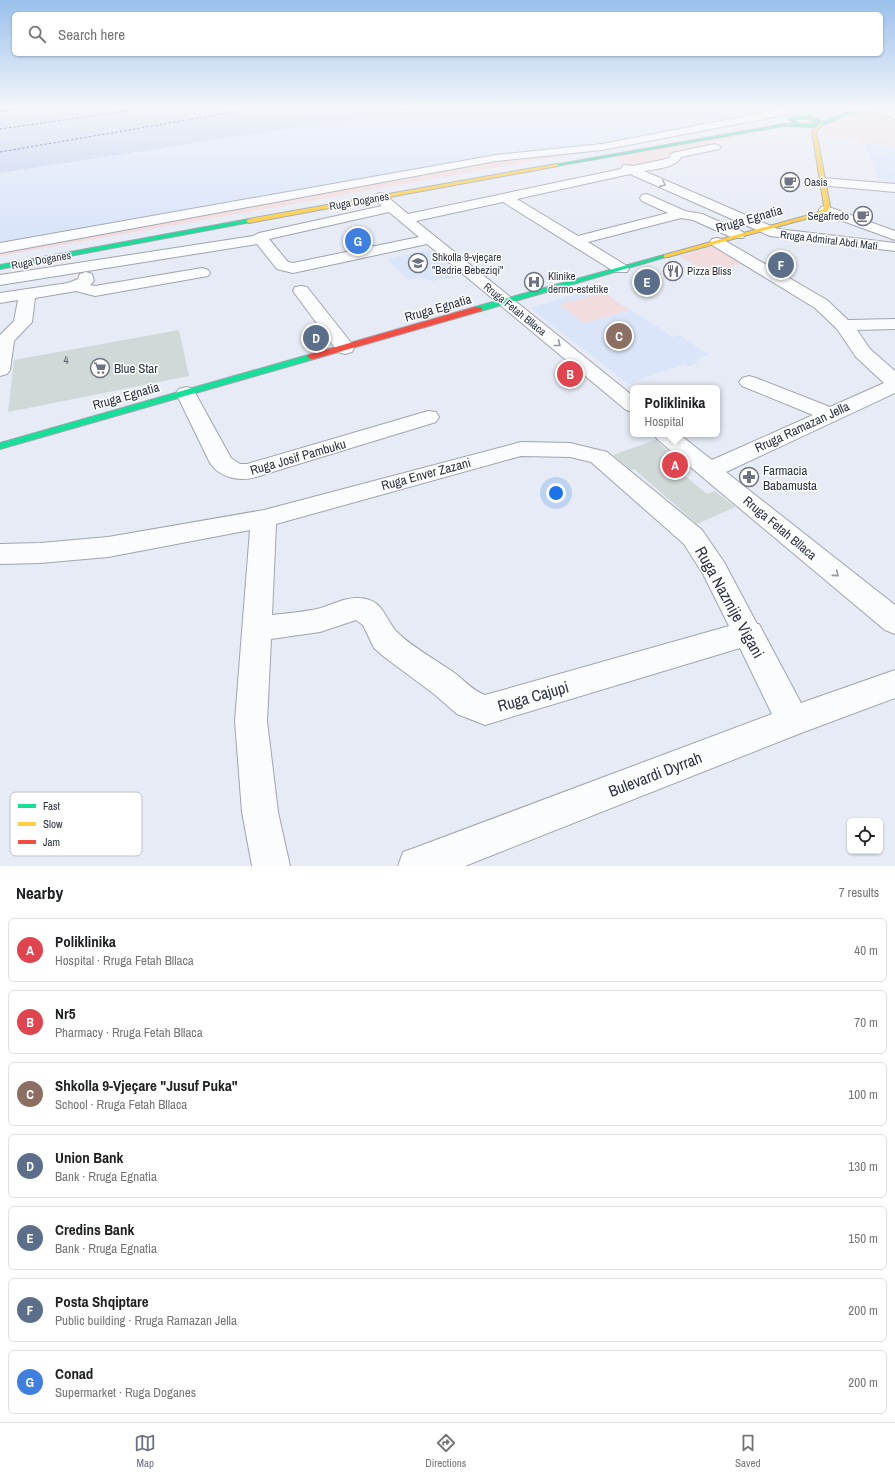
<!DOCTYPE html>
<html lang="en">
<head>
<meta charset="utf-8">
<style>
  :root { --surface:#fff; --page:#f6f6f6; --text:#202124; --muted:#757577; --line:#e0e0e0; --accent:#6d7382 }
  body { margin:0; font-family:"Archivo Narrow",sans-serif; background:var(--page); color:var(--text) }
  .controls { position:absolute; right:12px; bottom:12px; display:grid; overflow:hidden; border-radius:6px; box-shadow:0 1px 3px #0004 }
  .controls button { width:36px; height:36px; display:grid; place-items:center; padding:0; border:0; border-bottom:1px solid var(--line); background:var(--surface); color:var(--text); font:20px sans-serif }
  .you { position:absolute; left:556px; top:493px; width:14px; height:14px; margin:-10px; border:3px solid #fff; border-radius:50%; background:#1a73e8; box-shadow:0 0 0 6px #1a73e833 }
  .badge { display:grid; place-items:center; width:26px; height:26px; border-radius:50%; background:var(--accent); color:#fff; font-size:13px; font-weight:700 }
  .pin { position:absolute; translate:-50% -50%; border:2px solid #fff; box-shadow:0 1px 4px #0006 }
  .popup { position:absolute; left:630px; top:385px; width:90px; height:52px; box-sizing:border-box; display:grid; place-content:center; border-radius:6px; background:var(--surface); filter:drop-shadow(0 1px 3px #0005); font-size:13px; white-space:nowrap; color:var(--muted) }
  .popup b { font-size:15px; color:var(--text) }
  .popup::after { content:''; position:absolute; left:50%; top:100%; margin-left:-8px; border:8px solid transparent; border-top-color:var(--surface) }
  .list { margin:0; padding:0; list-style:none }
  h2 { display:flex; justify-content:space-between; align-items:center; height:52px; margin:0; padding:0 16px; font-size:17px }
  h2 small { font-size:13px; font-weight:400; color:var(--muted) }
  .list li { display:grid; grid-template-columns:26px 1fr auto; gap:12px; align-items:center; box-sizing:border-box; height:64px; margin:0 8px 8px; padding:0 8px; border:1px solid var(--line); border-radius:6px }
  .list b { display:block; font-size:15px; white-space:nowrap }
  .list p { margin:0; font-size:13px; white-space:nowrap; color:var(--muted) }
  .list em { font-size:13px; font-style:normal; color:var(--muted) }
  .icon { flex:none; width:22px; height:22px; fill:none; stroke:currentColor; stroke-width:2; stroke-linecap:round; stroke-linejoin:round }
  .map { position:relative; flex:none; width:895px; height:866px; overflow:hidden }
  .search { position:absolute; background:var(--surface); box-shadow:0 1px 3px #0004; left:12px; right:12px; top:12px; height:44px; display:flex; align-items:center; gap:10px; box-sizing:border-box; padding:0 14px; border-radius:6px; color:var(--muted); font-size:15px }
  .sheet { height:556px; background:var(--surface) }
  nav { display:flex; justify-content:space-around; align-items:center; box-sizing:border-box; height:56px; border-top:1px solid var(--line); background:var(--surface); font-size:11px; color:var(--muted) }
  nav a { display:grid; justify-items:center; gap:2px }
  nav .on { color:var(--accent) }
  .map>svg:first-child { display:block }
</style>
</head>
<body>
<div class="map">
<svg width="895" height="866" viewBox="0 0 895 866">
  <rect width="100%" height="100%" fill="#e7ebf5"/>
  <!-- built -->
  <path fill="#dbe5fa" d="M430,107H834L602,150L508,159L0,253V173Z
    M865,144L895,146V186H888L886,181L879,180Z
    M430,250L459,276L434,281L419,278L409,280L387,259Z
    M598,289L673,337L679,335L709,355L695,360L698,363L687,367L684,364L628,384L531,309V307Z"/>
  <!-- green -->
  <path fill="#f3dcdd" d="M873,111L895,121V145L861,143L859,139L820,135C827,119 858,114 873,111Z
    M730,134L738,137L713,143L717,145L669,154L668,157L632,166L613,157Z
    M588,151L578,153L0,256V253L495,161L550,154Z
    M716,245L746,262L710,273L679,256Z
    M605,293L629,310L583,323L559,304Z"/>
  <!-- water -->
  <path fill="#c4d1f0" d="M0,107H430L0,173Z"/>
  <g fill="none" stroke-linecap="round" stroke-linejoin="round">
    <!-- ferry -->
    <path stroke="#0e1989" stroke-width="1" stroke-dasharray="2.5 2" stroke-linecap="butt" d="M0,111L31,107
      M0,129L155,107
      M0,152L263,107"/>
  </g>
  <!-- building -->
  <path fill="#d0d9d7" d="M179,330L189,376L8,412L14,360Z
    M655,440L672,454L663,458L707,494L715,491L735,507L697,524L634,469L631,470L613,455Z"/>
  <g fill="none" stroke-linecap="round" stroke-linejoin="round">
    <defs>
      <path id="street" d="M793,107H815L810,110L602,150L496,161L0,253V243L496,155L602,144Z
        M883,107L895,112V119L871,108Z
        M715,144L721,147L719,149L681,157C676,168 655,169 644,171L778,229L895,243V251L770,236L630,174L517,199L578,236L668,213L642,201L640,198L642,195L647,194L685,211L702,214L743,232L745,235L743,238H733L693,220L681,218L588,242L627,266L629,269L627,272H615L503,202L416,221L633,396V412L626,410L427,244L293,273L277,269L257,244L0,285V275L253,236L259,233L382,206L372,197L379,193L384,194L408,214L621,169L623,165L633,166L666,159L669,158L672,153ZM389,212L419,237L293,263L288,262L269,239Z
        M822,178L895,184V192L818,185L816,182Z
        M826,206L895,231V240L821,213L819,210L821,207Z
        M717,238L722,239L827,300L848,320L895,319V329L857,330L870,349L895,371V393L726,472L895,605V634L885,630L657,439L654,434H679L712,460L813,415L742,386L739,382L742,378L749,376L756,378L830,407L884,383L856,357L837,329L815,308L712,245L710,242L712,239Z
        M202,268L208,270L210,273L208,276L95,296L76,291L35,298L32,322L14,341L10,370L7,374L0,376V335L14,321L18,300L0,303V293L68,283L78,279L80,274L86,272L92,274L94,281L90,285L95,286Z
        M301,286L307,287L352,344L354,348L352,352L345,354L338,352L293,291L295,287Z
        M186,387L193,389L231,458L240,464H247L428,411L436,412L439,417L436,422L256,477C240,482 220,478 210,463L176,393L179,389Z
        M521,442L570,443L607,452L702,530L724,562L757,624H759L801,703L895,670V698L801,733L465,866H398L403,852L417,847L772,714L740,648L485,725L457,714L434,694L383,656L374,648L363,625L356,620L320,632L271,639L267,721L278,812L290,866H252L242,812L235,721L250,530L108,557L40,563L0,564V544L40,543L108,537L264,510ZM521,456L570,457L591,462L684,544L703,574L729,626L485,695C473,691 465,681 456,674C438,661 410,646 396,631C384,617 383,599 359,598C346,597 333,604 321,608C306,612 288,613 272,615L276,524Z"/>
      <path id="fast" d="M878,107H895V109L857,112L841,117L823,125L812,127L784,126L556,166L554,165L784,124H795L789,119C799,114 813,115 822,122L847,112ZM794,119H807L819,123L799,124Z
        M249,219L251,220V222L0,269V265Z
        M664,255L669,256L481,311H475L474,309L475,307Z
        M308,355H311L315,357L314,359L0,449V443Z"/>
      <path id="slow" d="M820,124L823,125L816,131L830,206L828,211L820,215L668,257H664V255L816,213L823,209L824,206L812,131Z
        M556,164H558V166L249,223L246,221L249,219Z"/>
      <path id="jam" d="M475,307H481L482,309L481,311L314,359H311L307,357L308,355Z"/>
    </defs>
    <!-- street casing -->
    <use href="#street" stroke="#a0a4b0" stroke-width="2"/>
    <!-- fast casing -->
    <use href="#fast" stroke="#a0a4b0" stroke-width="2"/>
    <!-- slow casing -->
    <use href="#slow" stroke="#a0a4b0" stroke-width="2"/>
    <!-- jam casing -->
    <use href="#jam" stroke="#a0a4b0" stroke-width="2"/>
    <!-- street -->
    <use href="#street" fill="#fbfcfe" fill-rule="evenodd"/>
    <!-- fast -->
    <use href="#fast" fill="#16e098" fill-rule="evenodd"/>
    <!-- slow -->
    <use href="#slow" fill="#ffcf43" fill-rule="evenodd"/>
    <!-- jam -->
    <use href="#jam" fill="#f24e42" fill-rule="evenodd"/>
  </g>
  <!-- one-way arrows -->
  <defs><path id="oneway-chevron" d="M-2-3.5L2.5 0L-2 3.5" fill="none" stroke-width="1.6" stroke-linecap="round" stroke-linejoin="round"/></defs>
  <g stroke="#9397a1">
    <use href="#oneway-chevron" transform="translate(663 184) rotate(24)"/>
    <use href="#oneway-chevron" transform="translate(558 344) rotate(39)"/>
    <use href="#oneway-chevron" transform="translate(836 574) rotate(40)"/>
  </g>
  <!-- sky -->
  <linearGradient id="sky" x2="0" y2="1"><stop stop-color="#99c0eb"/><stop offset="0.47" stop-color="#f4f6fa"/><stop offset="1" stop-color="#f4f6fa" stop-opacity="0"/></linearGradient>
  <rect width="895" height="229" fill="url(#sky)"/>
  <!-- icons -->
  <defs>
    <symbol id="cafe-ring" viewBox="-11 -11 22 22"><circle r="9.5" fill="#fff" stroke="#6d7382" stroke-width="1.5"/><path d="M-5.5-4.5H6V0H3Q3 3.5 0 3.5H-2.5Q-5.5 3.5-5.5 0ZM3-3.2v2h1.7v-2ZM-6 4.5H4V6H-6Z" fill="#6d7382"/></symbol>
    <symbol id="school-ring" viewBox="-11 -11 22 22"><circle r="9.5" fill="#fff" stroke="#6d7382" stroke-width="1.5"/><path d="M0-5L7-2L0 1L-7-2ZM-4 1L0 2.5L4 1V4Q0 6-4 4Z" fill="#6d7382"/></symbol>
    <symbol id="restaurant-ring" viewBox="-11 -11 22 22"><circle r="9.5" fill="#fff" stroke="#6d7382" stroke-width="1.5"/><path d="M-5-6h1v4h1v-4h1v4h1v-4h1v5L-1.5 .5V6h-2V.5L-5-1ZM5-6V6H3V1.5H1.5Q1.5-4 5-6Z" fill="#6d7382"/></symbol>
    <symbol id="hospital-ring" viewBox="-11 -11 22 22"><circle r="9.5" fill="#fff" stroke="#6d7382" stroke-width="1.5"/><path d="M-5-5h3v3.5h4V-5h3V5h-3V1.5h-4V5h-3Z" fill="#6d7382"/></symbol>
    <symbol id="supermarket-ring" viewBox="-11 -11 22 22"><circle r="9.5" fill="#fff" stroke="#6d7382" stroke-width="1.5"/><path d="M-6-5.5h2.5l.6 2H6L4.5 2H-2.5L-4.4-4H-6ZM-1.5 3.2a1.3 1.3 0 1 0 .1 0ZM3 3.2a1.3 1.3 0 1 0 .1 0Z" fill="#6d7382"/></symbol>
    <symbol id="pharmacy-ring" viewBox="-11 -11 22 22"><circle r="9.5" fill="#fff" stroke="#6d7382" stroke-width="1.5"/><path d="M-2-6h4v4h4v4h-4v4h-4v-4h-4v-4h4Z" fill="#6d7382"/></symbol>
  </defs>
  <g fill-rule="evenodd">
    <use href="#cafe-ring" x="779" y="171" width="22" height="22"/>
    <use href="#cafe-ring" x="852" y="205" width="22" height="22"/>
    <use href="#school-ring" x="407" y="252" width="22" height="22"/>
    <use href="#restaurant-ring" x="662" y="260" width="22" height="22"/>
    <use href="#hospital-ring" x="523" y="271" width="22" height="22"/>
    <use href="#supermarket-ring" x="89" y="357" width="22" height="22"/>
    <use href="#pharmacy-ring" x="738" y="466" width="22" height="22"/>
  </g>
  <g text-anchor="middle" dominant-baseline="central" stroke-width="3" stroke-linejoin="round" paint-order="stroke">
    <!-- far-poi labels -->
    <g font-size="11" fill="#2b3244" stroke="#fff" text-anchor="start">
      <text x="804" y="182">Oasis</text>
      <text x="849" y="216" text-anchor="end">Segafredo</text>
      <text x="432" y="257">Shkolla 9-vjeçare<tspan x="432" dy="13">"Bedrie Bebeziqi"</tspan></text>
      <text x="687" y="271">Pizza Bliss</text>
      <text x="548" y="276">Klinike<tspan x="548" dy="13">dermo-estetike</tspan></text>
    </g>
    <!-- far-street labels -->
    <g font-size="11" fill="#2b3244" stroke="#fff">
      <text transform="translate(359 201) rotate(-10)">Ruga Doganes</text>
      <text transform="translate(829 240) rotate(7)">Rruga Admiral Abdi Mati</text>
      <text transform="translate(41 260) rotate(-10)">Ruga Doganes</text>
      <text transform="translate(515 309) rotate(39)">Rruga Fetah Bllaca</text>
    </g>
    <!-- number labels -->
    <g font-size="11" fill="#545c69">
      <text x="66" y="360">4</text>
    </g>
    <!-- street labels -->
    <g font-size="13" fill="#2b3244" stroke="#fff">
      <text transform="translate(749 219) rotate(-16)">Rruga Egnatia</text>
      <text transform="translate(438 308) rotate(-16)">Rruga Egnatia</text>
      <text transform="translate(126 396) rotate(-16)">Rruga Egnatia</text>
      <text transform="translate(802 427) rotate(-25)">Rruga Ramazan Jella</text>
      <text transform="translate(298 457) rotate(-16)">Ruga Josif Pambuku</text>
      <text transform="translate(426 474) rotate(-15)">Ruga Enver Zazani</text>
      <text transform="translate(780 528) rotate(40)">Rruga Fetah Bllaca</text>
    </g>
    <!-- poi labels -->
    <g font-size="13" fill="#2b3244" stroke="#fff" text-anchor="start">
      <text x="114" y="368">Blue Star</text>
      <text x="763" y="470">Farmacia<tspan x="763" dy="15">Babamusta</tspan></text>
    </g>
    <!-- near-street labels -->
    <g font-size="16" fill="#2b3244" stroke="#fff">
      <text transform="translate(730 602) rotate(61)">Ruga Nazmije Vigani</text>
      <text transform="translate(533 696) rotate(-16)">Ruga Cajupi</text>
      <text transform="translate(655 774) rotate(-21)">Bulevardi Dyrrah</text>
    </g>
  </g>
  <!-- legend -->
  <rect x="10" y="792" width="132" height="64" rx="6" fill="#fff" stroke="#bfc2c7" stroke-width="1"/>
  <rect x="18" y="804" width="18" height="4" fill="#16e098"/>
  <rect x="18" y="822" width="18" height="4" fill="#ffcf43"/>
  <rect x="18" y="840" width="18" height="4" fill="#f24e42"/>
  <g font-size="11" fill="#2b3244">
    <text x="43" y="810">Fast</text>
    <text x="43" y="828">Slow</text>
    <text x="43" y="846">Jam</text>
  </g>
</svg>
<div class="controls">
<button><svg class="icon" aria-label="locate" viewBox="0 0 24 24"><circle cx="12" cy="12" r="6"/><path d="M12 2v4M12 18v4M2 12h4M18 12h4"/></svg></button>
</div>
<div class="you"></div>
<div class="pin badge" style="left:675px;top:465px;background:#e0444e">A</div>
<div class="popup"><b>Poliklinika</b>Hospital</div>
<div class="pin badge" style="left:570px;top:374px;background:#e0444e">B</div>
<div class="pin badge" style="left:619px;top:336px;background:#8d6e63">C</div>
<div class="pin badge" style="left:316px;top:338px;background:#5c6f8a">D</div>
<div class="pin badge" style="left:647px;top:282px;background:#5c6f8a">E</div>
<div class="pin badge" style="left:781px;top:265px;background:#5c6f8a">F</div>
<div class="pin badge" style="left:358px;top:241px;background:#3f7fe0">G</div>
<div class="search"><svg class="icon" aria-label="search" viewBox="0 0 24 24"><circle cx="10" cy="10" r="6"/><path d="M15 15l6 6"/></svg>Search here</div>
</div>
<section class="sheet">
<h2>Nearby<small>7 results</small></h2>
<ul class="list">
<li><span class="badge" style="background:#e0444e">A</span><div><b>Poliklinika</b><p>Hospital · Rruga Fetah Bllaca</p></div><em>40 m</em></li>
<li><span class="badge" style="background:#e0444e">B</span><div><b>Nr5</b><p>Pharmacy · Rruga Fetah Bllaca</p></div><em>70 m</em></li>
<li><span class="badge" style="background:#8d6e63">C</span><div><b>Shkolla 9-Vjeçare &quot;Jusuf Puka&quot;</b><p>School · Rruga Fetah Bllaca</p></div><em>100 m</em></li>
<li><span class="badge" style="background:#5c6f8a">D</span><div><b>Union Bank</b><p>Bank · Rruga Egnatia</p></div><em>130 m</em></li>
<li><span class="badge" style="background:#5c6f8a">E</span><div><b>Credins Bank</b><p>Bank · Rruga Egnatia</p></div><em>150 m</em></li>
<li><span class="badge" style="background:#5c6f8a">F</span><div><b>Posta Shqiptare</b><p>Public building · Rruga Ramazan Jella</p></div><em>200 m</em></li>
<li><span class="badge" style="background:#3f7fe0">G</span><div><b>Conad</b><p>Supermarket · Ruga Doganes</p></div><em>200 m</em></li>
</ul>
</section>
<nav>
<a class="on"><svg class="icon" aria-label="map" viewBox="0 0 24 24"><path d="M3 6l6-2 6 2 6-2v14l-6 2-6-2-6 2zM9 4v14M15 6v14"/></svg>Map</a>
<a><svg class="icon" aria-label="directions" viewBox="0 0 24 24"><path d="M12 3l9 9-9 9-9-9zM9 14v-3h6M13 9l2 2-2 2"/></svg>Directions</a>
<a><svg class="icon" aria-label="saved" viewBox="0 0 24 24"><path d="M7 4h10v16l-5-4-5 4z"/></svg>Saved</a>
</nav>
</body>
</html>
